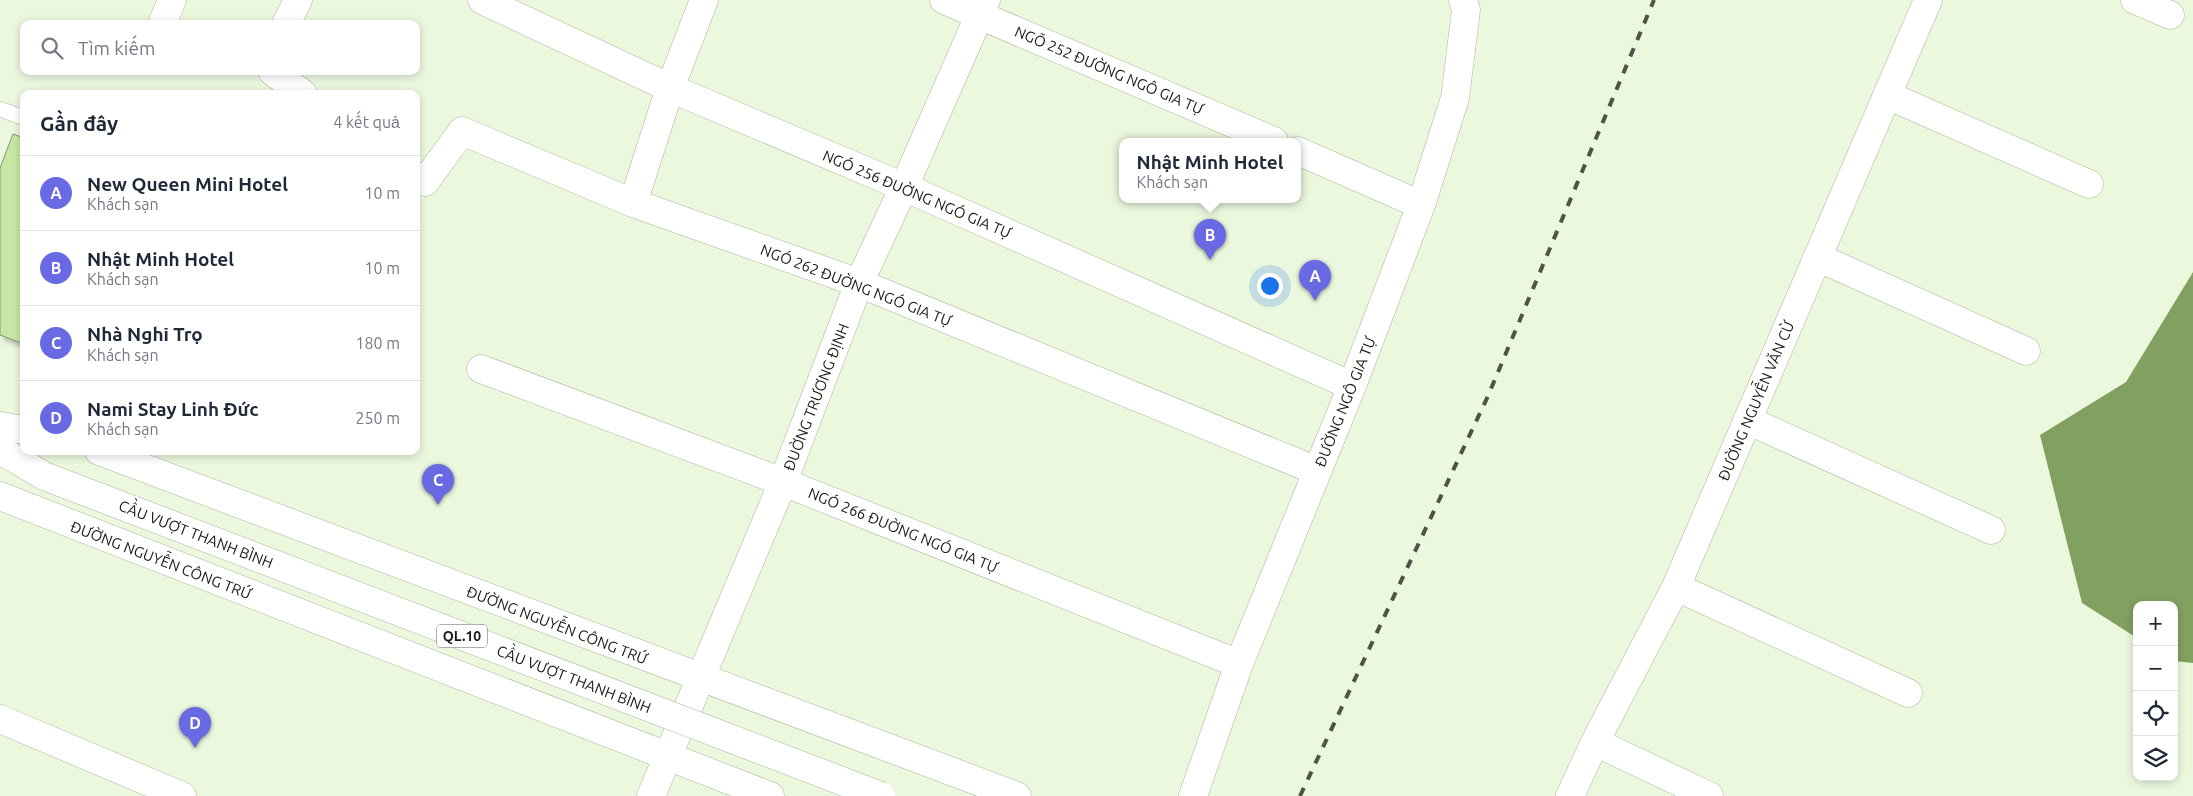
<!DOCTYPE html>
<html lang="vi">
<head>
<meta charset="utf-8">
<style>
  :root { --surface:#fff; --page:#f6f6f7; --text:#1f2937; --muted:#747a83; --line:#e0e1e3; --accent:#696ae3 }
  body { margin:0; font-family:Ubuntu,sans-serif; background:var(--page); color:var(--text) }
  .controls { position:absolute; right:15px; bottom:15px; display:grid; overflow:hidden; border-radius:10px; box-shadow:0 2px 8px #0003 }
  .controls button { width:45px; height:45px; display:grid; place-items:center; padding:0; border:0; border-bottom:1px solid var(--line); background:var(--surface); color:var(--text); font:25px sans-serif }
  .you { position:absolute; left:1269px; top:285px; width:18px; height:18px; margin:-12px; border:4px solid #fff; border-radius:50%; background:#1a73e8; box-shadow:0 0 0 8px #1a73e833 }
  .badge { display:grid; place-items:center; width:32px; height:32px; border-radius:50%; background:var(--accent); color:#fff; font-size:16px; font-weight:700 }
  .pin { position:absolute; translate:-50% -41px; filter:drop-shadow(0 1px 2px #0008) }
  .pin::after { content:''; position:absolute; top:26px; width:18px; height:15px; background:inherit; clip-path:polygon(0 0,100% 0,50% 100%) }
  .popup { position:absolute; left:1119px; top:138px; width:182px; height:65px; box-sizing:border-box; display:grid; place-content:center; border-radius:10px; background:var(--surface); filter:drop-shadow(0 1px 4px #0005); font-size:16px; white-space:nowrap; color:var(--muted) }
  .popup b { font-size:19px; color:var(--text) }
  .popup::after { content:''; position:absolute; left:50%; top:100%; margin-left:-10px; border:10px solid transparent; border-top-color:var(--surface) }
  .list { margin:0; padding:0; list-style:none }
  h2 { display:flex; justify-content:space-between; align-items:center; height:65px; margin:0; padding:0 20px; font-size:21px }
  h2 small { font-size:16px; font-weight:400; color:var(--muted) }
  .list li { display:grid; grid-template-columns:32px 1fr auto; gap:15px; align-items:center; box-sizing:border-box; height:75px; padding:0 20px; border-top:1px solid var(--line) }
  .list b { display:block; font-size:19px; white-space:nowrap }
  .list p { margin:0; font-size:16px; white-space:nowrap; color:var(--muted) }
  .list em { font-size:16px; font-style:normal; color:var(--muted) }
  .icon { flex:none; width:28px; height:28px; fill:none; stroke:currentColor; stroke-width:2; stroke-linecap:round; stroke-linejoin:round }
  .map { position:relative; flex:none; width:2193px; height:796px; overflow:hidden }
  .search { position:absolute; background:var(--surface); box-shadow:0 2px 8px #0003; left:20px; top:20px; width:400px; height:55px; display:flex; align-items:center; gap:12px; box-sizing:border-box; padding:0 18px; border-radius:10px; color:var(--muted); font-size:19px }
  .panel { position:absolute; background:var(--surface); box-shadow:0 2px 8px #0003; left:20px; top:90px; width:400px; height:365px; border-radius:10px }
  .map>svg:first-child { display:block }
</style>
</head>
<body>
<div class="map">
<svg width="2193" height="796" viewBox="0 0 2193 796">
  <defs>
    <filter id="shadow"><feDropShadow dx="4.5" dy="4.5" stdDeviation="2.5" flood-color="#0004"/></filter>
  </defs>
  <rect width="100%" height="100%" fill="#ebf8de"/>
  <!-- water -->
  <path fill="#82a060" d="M2193,272V663L2174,661V605H2137V638L2082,603L2040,435L2126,382Z"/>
  <!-- building -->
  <path fill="#c7e8a4" stroke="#859179" filter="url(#shadow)" d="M13,134L24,138V344L0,335V168Z"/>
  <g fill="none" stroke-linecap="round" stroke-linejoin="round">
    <defs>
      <path id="lane" d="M0,109L24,118"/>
      <path id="street" d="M482,0L670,88L904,187L1352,386
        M944,0L1274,141
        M2135,0L2170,15
        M162,24L172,0
        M286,24L298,0
        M272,71L303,94
        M1887,95L2089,184
        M1298,151L1421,205
        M416,176L425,182L462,131L633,203L859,283L1317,471
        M633,203L670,88L704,0
        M1817,257L2026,351
        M481,369L783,482L1239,664
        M1747,420L1991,530
        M1676,587L1908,693
        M0,719L182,796
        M1595,742L1709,796
        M651,796L783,482L859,283L904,187L986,0
        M1193,796L1239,664L1352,386L1421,205L1455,98L1466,10L1463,0
        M1570,796L1595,742L1676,587L1928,0"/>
      <path id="secondary" d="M0,426L24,430
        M99,451L1017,796
        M0,496L770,796"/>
      <path id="highway" d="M0,450L44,476"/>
    </defs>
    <!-- lane casing -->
    <use href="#lane" stroke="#a9b69d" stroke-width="16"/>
    <!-- street casing -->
    <use href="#street" stroke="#a9b69d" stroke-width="29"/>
    <!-- secondary casing -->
    <use href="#secondary" stroke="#a9b69d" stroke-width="29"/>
    <!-- highway casing -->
    <use href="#highway" stroke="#a9b69d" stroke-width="29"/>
    <!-- lane -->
    <use href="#lane" stroke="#fff" stroke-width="15"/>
    <!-- street -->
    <use href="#street" stroke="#fff" stroke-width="28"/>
    <!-- secondary -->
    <use href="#secondary" stroke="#fff" stroke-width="28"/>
    <!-- highway -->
    <use href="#highway" stroke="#fff" stroke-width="28"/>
    <!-- rail -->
    <path stroke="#4d5446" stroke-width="4" stroke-dasharray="9 9" stroke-linecap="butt" d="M1300,796L1488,396L1654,0"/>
    <defs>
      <path id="highway-bridge" d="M44,476L881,796"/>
    </defs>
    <!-- highway-bridge casing -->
    <use href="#highway-bridge" stroke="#a9b69d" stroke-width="29" stroke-linecap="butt"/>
    <!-- highway-bridge -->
    <use href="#highway-bridge" stroke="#fff" stroke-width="28"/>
  </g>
  <g text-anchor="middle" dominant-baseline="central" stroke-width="4" stroke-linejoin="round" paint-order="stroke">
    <!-- shield labels -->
    <rect fill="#fff" stroke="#5d605a" stroke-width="1" x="437" y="624.5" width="50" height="23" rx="4"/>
    <g font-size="14" font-weight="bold" fill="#171c13">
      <text x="462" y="636">QL.10</text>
    </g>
    <!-- street labels -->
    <g font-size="15" fill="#171c13" stroke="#fff">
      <text transform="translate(1109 70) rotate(23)">NGÕ 252 ĐƯỜNG NGÔ GIA TỰ</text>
      <text transform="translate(917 194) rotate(23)">NGÓ 256 ĐUỜNG NGÓ GIA TỰ</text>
      <text transform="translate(856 285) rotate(21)">NGÓ 262 ĐUỜNG NGÓ GIA TỰ</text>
      <text transform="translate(816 397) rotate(-69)">ĐUỜNG TRƯƠNG ĐỊNH</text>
      <text transform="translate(1756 401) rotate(-67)">ĐƯỜNG NGUYỄN VĂN CỪ</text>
      <text transform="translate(1345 402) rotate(-68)">ĐƯỜNG NGÔ GIA TỰ</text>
      <text transform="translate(903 530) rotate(22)">NGÓ 266 ĐUỜNG NGÓ GIA TỰ</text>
      <text transform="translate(196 534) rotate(21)">CẦU VƯỢT THANH BÌNH</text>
      <text transform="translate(161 560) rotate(21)">ĐƯỜNG NGUYỄN CÔNG TRỨ</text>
      <text transform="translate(557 625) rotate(21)">ĐƯỜNG NGUYỄN CÔNG TRỨ</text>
      <text transform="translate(574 679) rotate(21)">CẦU VƯỢT THANH BÌNH</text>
    </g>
  </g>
</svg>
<div class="controls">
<button>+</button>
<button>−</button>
<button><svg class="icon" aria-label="locate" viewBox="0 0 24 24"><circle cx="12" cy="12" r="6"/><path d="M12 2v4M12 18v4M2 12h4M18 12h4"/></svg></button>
<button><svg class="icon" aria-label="layers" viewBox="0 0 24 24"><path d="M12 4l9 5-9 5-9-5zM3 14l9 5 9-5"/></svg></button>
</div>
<div class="you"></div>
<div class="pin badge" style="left:1315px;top:301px">A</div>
<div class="pin badge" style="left:1210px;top:260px">B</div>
<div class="popup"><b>Nhật Minh Hotel</b>Khách sạn</div>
<div class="pin badge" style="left:438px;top:505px">C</div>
<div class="pin badge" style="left:195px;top:748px">D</div>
<div class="search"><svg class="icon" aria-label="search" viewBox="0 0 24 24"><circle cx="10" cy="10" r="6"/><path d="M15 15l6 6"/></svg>Tìm kiếm</div>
<section class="panel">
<h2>Gần đây<small>4 kết quả</small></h2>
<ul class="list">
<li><span class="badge">A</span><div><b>New Queen Mini Hotel</b><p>Khách sạn</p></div><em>10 m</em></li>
<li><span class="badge">B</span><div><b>Nhật Minh Hotel</b><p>Khách sạn</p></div><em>10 m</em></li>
<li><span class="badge">C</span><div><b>Nhà Nghỉ Trọ</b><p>Khách sạn</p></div><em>180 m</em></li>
<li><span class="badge">D</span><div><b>Nami Stay Linh Đức</b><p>Khách sạn</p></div><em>250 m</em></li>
</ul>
</section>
</div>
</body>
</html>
